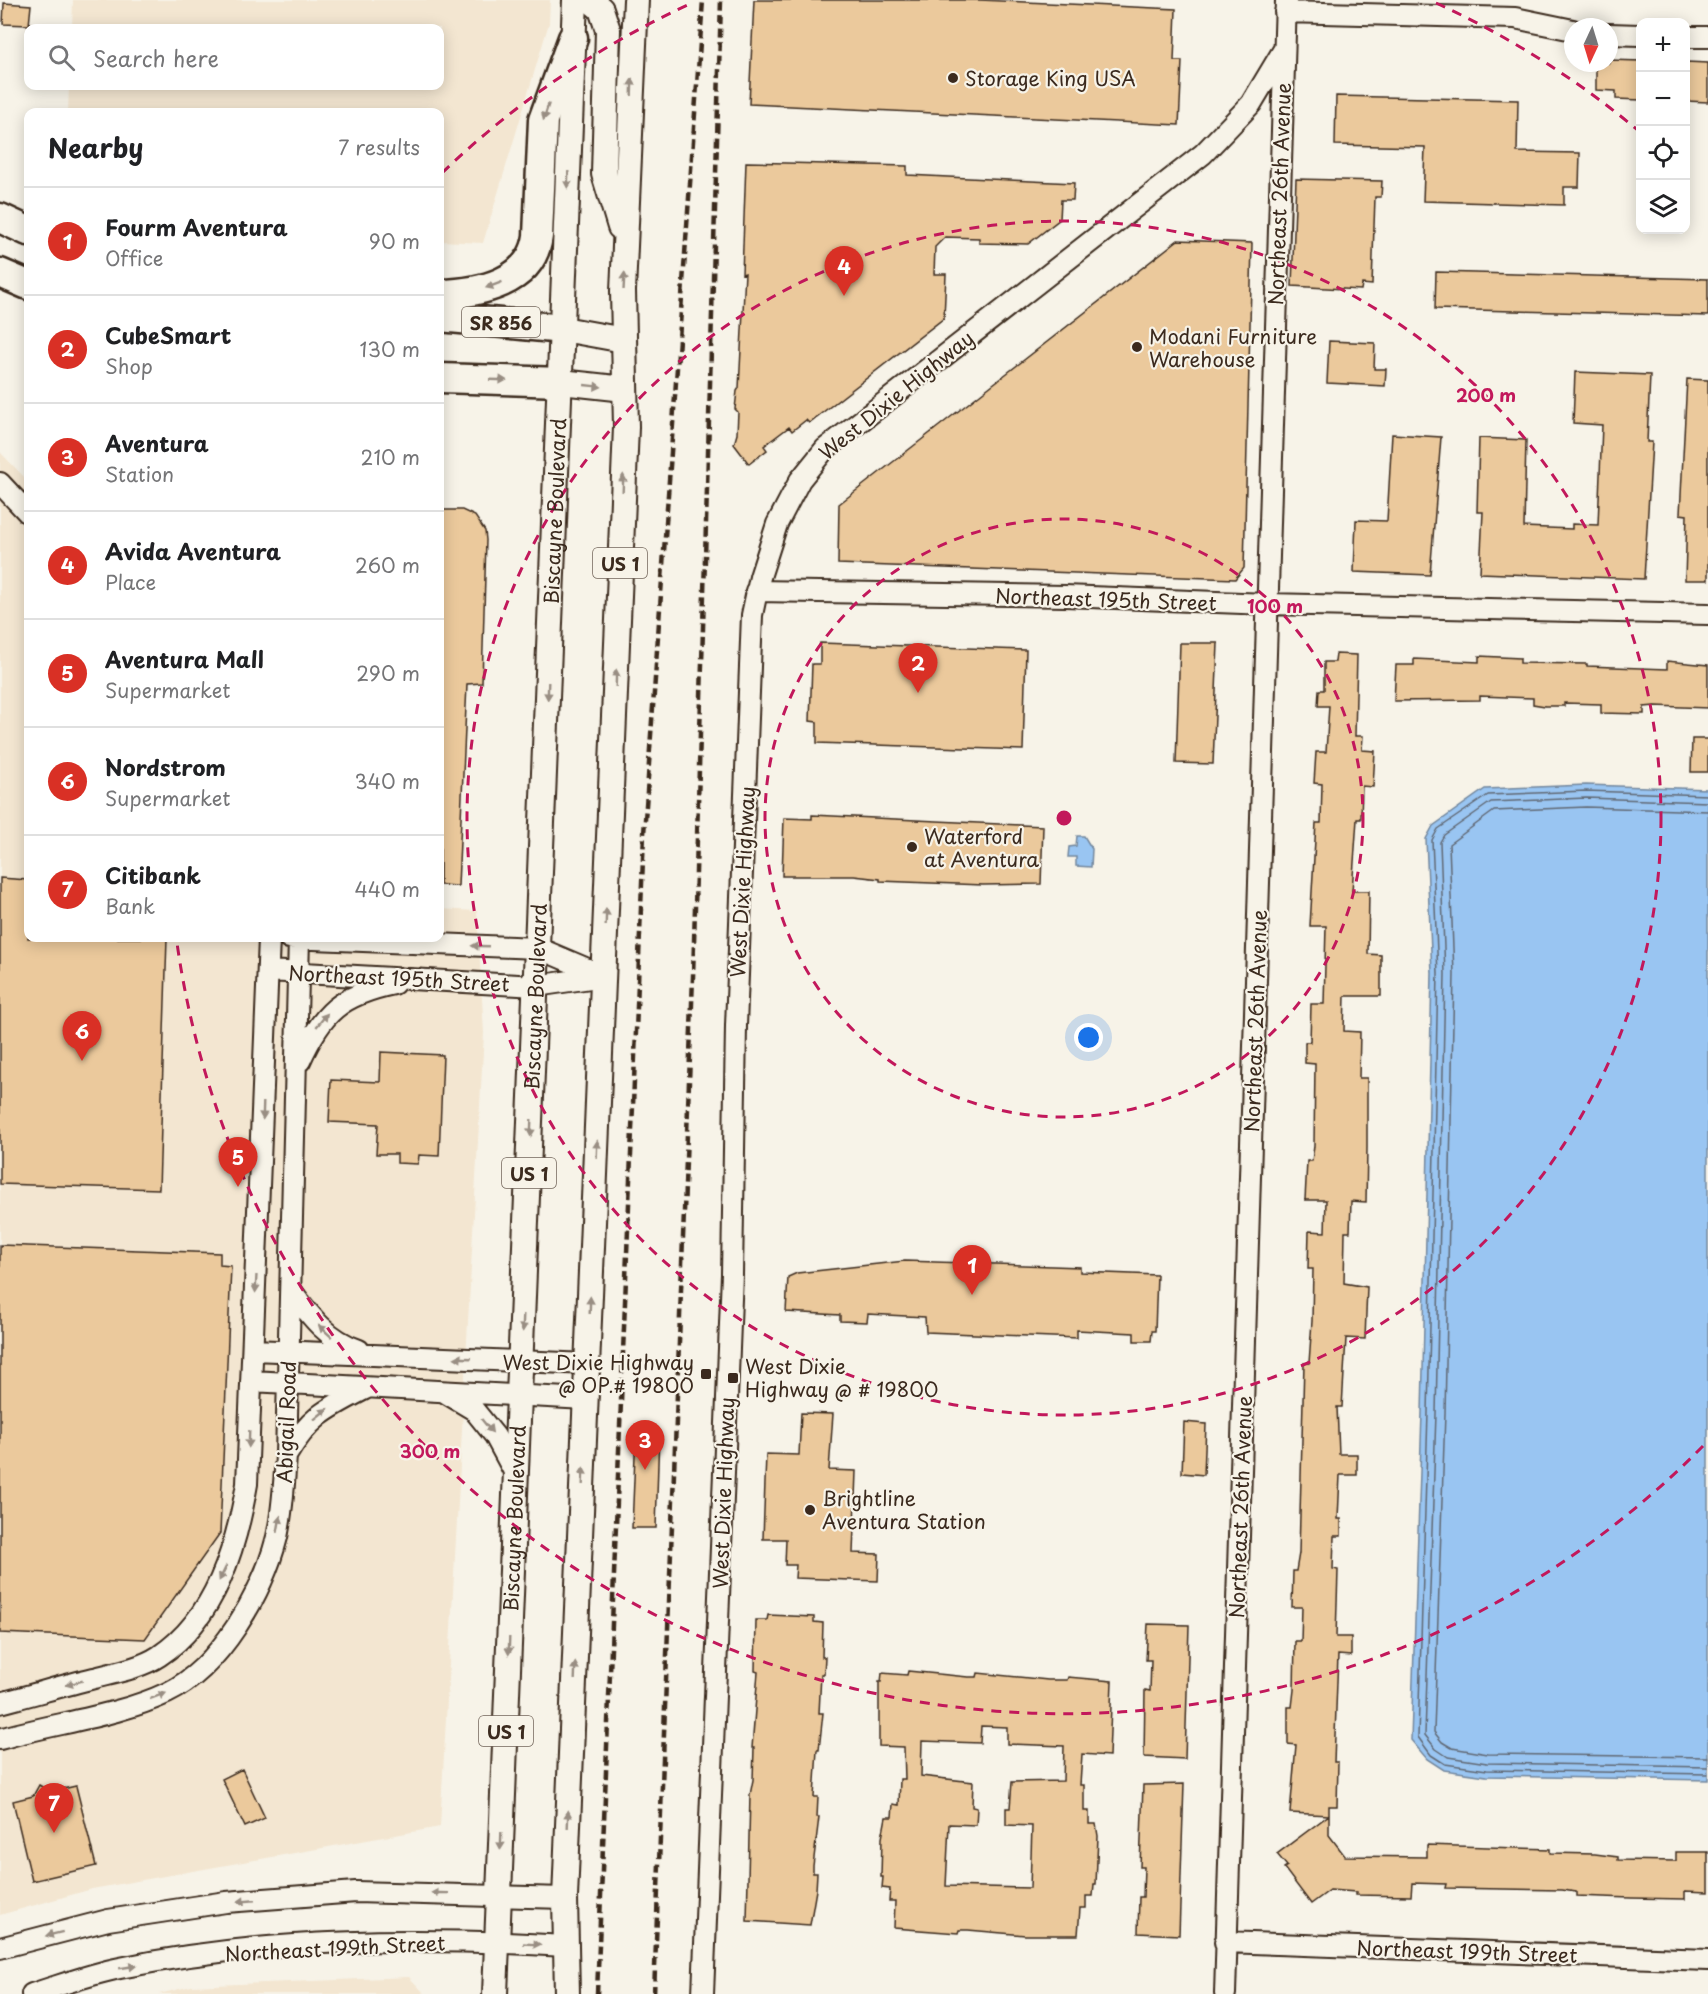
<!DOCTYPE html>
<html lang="en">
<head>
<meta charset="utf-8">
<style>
  :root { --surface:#fff; --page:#f6f6f6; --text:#202124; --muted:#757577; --line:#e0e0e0; --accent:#d93025 }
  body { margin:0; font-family:"Playpen Sans",sans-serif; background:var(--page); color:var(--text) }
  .controls { position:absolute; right:18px; top:18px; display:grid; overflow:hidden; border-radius:12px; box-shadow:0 3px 15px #0003 }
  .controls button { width:54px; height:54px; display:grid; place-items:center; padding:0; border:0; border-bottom:2px solid var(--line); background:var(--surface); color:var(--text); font:30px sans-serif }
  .compass { position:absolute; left:1564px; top:18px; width:54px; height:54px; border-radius:50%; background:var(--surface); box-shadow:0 3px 15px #0003; rotate:184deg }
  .you { position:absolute; left:1089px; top:1038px; width:21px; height:21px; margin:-15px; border:4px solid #fff; border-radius:50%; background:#1a73e8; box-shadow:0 0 0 9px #1a73e833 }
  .badge { display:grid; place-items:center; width:39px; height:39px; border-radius:50%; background:var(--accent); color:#fff; font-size:20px; font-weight:700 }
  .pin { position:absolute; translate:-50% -50px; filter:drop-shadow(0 2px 3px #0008) }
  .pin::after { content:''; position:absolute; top:32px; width:21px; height:18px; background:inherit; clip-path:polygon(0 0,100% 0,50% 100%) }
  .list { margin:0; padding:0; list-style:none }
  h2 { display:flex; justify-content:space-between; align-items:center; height:78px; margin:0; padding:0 24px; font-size:26px }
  h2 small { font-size:20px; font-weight:400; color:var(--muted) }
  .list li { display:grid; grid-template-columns:39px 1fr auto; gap:18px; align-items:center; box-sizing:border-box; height:108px; padding:0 24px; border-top:2px solid var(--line) }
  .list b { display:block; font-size:22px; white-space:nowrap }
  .list p { margin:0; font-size:20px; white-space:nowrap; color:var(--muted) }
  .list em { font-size:20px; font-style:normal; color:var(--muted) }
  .icon { flex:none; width:33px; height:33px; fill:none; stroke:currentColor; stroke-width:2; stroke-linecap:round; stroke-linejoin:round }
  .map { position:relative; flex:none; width:1708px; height:1994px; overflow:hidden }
  .search { position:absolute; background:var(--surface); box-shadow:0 3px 15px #0003; left:24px; top:24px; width:420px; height:66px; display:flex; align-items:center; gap:15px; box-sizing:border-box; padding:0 21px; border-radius:12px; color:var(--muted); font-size:22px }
  .panel { position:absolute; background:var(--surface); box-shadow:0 3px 15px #0003; left:24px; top:108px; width:420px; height:834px; border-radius:12px }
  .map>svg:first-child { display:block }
</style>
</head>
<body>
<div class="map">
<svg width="1708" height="1994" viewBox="0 0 1708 1994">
  <rect width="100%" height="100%" fill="#f7f3e8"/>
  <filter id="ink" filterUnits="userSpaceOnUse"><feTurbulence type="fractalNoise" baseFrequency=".0167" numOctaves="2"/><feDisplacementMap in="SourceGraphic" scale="12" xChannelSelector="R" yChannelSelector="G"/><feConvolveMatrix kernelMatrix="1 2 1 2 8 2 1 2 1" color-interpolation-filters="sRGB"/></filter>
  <g filter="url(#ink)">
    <!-- built -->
    <path fill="#f3e6d1" d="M73,0H550L549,23L483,243L440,241V112H68L69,86H440V28H72Z
      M0,452L28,481V938H440V909L477,911L484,1033L440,1827L92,1889L0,1915Z
      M409,1977L425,1994H159L191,1986Z"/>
    <!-- water -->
    <path fill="#99c5f2" stroke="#73879d" stroke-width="1.5" d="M1586,785L1708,789V1780L1486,1776L1444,1770L1427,1759L1411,1740L1422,1413L1432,973L1426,839L1433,826L1485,789Z
      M1077,836H1084L1092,849L1091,867L1076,866V857H1068L1069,847L1076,846Z"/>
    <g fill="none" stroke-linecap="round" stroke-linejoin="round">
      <!-- shore -->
      <path stroke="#616873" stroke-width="1.5" d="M1708,795L1586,791L1488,795L1438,829L1432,840L1438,974L1428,1413L1418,1737L1431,1755L1445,1764L1487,1770L1708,1774
        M1708,802L1586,798L1491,802L1444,835L1440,842L1445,974L1436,1414L1425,1735L1436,1749L1448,1757L1487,1763L1708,1767
        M1708,811L1586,807L1494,811L1449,844L1454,974L1445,1414L1434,1732L1442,1742L1452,1748L1488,1754L1708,1757"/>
    </g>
    <!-- building -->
    <path fill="#ebc99c" stroke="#3b2a1e" stroke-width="1.5" fill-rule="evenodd" d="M754,0H980L1176,9L1174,61H1182L1179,125L749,104Z
      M4,3L31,5L29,25L3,24Z
      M1609,60L1641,61V100L1616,99V91L1596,90V63H1609Z
      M1686,62L1708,63V102L1686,101Z
      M1336,96L1518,100L1517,152L1580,153L1579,187H1564V205L1423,201L1425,147L1335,145Z
      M746,162L907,166V175L1074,183L1073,200H1061L1060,219L1028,244L979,243V238L945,237L935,247L934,274H946L944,318L809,423L806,420L792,431L789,427L764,446L767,450L749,464L734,444L737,434L738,412L735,409L737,391L739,388L745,273L742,274Z
      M1296,179L1382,181L1381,197H1375L1372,285L1362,284L1361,290L1292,286Z
      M1178,240L1252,243L1244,568L1235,579L838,564L839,504Z
      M1436,272L1708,279V316L1435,309Z
      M1329,341L1375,343L1374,369H1386L1385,386L1327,383Z
      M1575,372L1650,375L1647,442H1652L1644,579L1480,573L1483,512H1477L1479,438L1526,440L1524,527L1572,529V524L1598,525L1602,425L1573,423Z
      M1687,379L1708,380V580H1685L1687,515L1680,514Z
      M1392,434L1441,437L1430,575L1354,572L1356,520L1387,521Z
      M440,510H462L475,516L485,531L486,540L482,683L467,684L458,886L440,885Z
      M820,643L1026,650L1023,750L817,743V722L810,721L812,664H820Z
      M1180,643H1218L1213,764L1176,763Z
      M1336,654L1357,655L1355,736H1363L1362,750L1375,751L1373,787L1362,786L1361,819H1357L1352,891H1369L1368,954L1381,955V996H1345L1344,1031L1360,1032L1359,1078H1367V1148L1366,1202L1351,1201L1350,1232H1345L1344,1283L1367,1287L1365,1339L1346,1338L1342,1407H1337L1339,1454H1357V1475H1340L1338,1519H1341V1536H1334L1333,1569L1338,1570L1336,1637H1351V1656L1338,1655L1334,1762H1338L1337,1806H1329V1815L1290,1813L1296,1745L1288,1744V1707H1292L1294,1690L1295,1641H1301L1302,1607H1292L1293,1571H1296L1299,1553L1304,1363H1309L1312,1321L1313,1269H1308L1309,1231L1325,1232L1326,1200H1305L1307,1161H1312L1314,1146L1315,1064L1305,1063V1042H1310L1311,1004H1324L1326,926H1310L1316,823H1321L1322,784L1314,783L1316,752H1326L1329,706H1318L1319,690H1324V662H1335Z
      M1479,656L1520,658V663L1587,664V666L1667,669V661L1708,665V708L1655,706L1644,707V714L1601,713V704L1564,703V706H1545L1533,704V698L1480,696V700L1394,701L1396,665H1414V659L1479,662Z
      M1692,739H1708V772H1691Z
      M812,815L1043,826L1041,884L983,885L880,881V879L854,876H782L784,818L812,819Z
      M0,878L28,880V938H167L159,1189L0,1184Z
      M381,1052L443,1055L439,1156L419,1155L418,1164L397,1163V1154H376L378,1124L329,1122L331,1080L380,1082Z
      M0,1245L220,1253V1265L231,1266L220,1533L145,1639L0,1633Z
      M905,1261L1080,1267V1272L1157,1275L1155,1331H1152L1151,1341H1134V1333L1077,1330V1338L926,1332L925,1317L868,1314L867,1322L840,1321V1315L786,1312L788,1277L797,1273Z
      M801,1413L833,1414L829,1470L856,1471L853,1553L879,1554L878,1581L795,1578L796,1565H785L786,1539H763L766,1454L799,1455Z
      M1184,1422L1206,1424L1204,1475L1182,1473Z
      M636,1432H659L656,1528H632Z
      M768,1615L814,1617V1622L823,1623L822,1657H825L824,1674H821L819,1713H823L819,1750H817L814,1797H818L817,1817H819L813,1866V1873H817L816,1890L810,1925L747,1921L750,1795L753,1780L754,1748H752L758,1672L755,1671L756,1620H767Z
      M1148,1624L1189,1625L1185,1759L1144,1757L1145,1690L1150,1691L1151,1660H1146Z
      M908,1671L968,1677H977L978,1673L1048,1680H1067L1068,1677L1112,1681L1109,1756L1082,1754L1080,1785H1084V1811H1089V1824H1096L1098,1836L1096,1884H1094L1093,1896H1086V1908H1080L1078,1935H1025L968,1930H959L958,1933L894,1928L895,1901H889L890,1889L882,1888L883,1877H881L882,1838L886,1817H892L893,1804L899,1805L900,1779H905L904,1747L879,1746V1682H881L882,1673L907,1675ZM981,1726L1007,1727V1744L1064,1746L1063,1781L1012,1782L1010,1808H1006V1825L1032,1826L1030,1888L946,1886L949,1824L976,1825L977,1808L972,1807L973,1782L921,1776L922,1741L980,1743Z
      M242,1769L265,1818L245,1827L222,1779Z
      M1184,1784L1179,1935L1138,1933L1139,1897H1143L1144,1867H1140L1143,1785Z
      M39,1785L50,1792L76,1786L96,1866L32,1881L13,1801L33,1796Z
      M1329,1815V1835L1345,1856L1427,1857V1845L1550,1849V1853L1595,1854L1618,1857V1860L1676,1861V1852H1708V1892L1685,1891V1899L1631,1898L1576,1896V1892L1562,1890L1445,1888L1446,1884L1412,1883L1411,1896L1356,1895V1892L1330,1890L1311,1904L1284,1868L1287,1866L1277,1854Z"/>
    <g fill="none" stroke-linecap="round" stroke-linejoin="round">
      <defs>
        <path id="minor" d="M1285,12L1515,18L1573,30
          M1609,34L1640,35
          M1686,37H1708
          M0,483L28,513
          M756,591L1065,596L1267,604L1708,614
          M289,938L538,948L604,976
          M268,971L536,986L604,976
          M300,1061C322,1012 341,995 394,984
          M291,1290C310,1316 328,1340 359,1350
          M253,1350L588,1364
          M251,1381L586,1399
          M444,1392L474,1410L495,1436L517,1477
          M286,1456C310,1416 328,1408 367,1388
          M0,1703C31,1695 62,1686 94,1678C114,1673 141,1668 159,1656C216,1618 236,1547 247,1484L269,938
          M0,1739C53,1723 116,1717 167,1693C220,1668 263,1592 277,1537C283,1510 284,1483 286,1456L299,938
          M1225,1942L1708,1960
          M0,1948L108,1920L226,1902L356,1892L565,1898
          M32,1994C61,1985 90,1974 120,1968C265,1938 419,1937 566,1946
          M703,1994L732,1274L736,1026L752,615L760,577L777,524L800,480L825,449L1203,154L1251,104L1284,49
          M1225,1994L1286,0"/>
        <g id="major">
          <path d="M590,0L601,9L608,30L604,174L620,227"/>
          <path d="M563,329L624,340"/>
          <path d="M561,382L625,389"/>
          <path id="s1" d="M495,1994L575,0"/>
          <path d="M567,1994L565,1898L626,427L623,291L636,0"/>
        </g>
        <path id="highway" d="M0,218L28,231
          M0,273L28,285
          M440,294C479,293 532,283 538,236L543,120L573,38
          M440,317L563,329
          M440,378L561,382"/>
      </defs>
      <!-- minor casing -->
      <use href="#minor" stroke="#3b2a1e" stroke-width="24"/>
      <!-- major casing -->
      <use href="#major" stroke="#3b2a1e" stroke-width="28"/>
      <!-- highway casing -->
      <use href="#highway" stroke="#3b2a1e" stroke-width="33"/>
      <!-- minor -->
      <use href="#minor" stroke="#f7f3e8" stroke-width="20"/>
      <!-- major -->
      <use href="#major" stroke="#f7f3e8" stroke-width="24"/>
      <!-- highway -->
      <use href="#highway" stroke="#f7f3e8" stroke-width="28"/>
      <!-- rail -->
      <path stroke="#3b2a1e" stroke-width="4.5" stroke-dasharray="9 4.5" stroke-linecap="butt" d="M597,1994L644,834L703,0
        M654,1994L693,977L721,0"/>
    </g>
    <!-- one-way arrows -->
    <defs><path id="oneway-solid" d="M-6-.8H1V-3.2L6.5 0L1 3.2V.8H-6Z" transform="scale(1.5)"/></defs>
    <g fill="#998e83">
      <use href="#oneway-solid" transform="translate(632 87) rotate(-88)"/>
      <use href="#oneway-solid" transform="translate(546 112) rotate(108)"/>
      <use href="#oneway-solid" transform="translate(568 180) rotate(92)"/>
      <use href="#oneway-solid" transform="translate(624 281) rotate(-87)"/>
      <use href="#oneway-solid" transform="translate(494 285) rotate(160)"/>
      <use href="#oneway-solid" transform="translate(498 380) rotate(2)"/>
      <use href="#oneway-solid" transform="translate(593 386) rotate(6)"/>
      <use href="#oneway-solid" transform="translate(623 483) rotate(-88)"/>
      <use href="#oneway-solid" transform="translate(616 678) rotate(-88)"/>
      <use href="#oneway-solid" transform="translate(548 691) rotate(92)"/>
      <use href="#oneway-solid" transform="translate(606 917) rotate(-88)"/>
      <use href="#oneway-solid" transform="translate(480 946) rotate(-178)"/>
      <use href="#oneway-solid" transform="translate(322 1020) rotate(-51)"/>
      <use href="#oneway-solid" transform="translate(263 1111) rotate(92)"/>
      <use href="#oneway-solid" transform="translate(531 1128) rotate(92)"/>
      <use href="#oneway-solid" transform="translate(597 1149) rotate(-88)"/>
      <use href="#oneway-solid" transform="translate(256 1284) rotate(93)"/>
      <use href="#oneway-solid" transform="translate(590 1305) rotate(-88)"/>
      <use href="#oneway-solid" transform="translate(523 1323) rotate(92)"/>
      <use href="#oneway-solid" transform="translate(325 1331) rotate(-138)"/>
      <use href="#oneway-solid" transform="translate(463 1358) rotate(-178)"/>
      <use href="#oneway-solid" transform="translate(321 1414) rotate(-39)"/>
      <use href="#oneway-solid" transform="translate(487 1426) rotate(51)"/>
      <use href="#oneway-solid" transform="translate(249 1439) rotate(92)"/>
      <use href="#oneway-solid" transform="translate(583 1476) rotate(-88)"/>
      <use href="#oneway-solid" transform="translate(279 1524) rotate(-80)"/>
      <use href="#oneway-solid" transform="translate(223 1573) rotate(116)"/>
      <use href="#oneway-solid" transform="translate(509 1646) rotate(92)"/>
      <use href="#oneway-solid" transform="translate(575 1671) rotate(-88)"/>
      <use href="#oneway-solid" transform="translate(74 1683) rotate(165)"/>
      <use href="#oneway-solid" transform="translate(158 1696) rotate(-20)"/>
      <use href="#oneway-solid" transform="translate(568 1819) rotate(-88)"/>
      <use href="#oneway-solid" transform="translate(501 1841) rotate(92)"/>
      <use href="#oneway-solid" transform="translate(440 1893) rotate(-179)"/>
      <use href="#oneway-solid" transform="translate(246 1901) rotate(175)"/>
      <use href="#oneway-solid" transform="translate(54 1934) rotate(166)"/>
      <use href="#oneway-solid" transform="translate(532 1944) rotate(3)"/>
      <use href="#oneway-solid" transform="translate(128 1967) rotate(-9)"/>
    </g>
  </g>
  <!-- distance rings -->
  <g fill="none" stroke="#c2185b" stroke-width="3" stroke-dasharray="10 8">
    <circle cx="1064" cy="818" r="299"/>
    <circle cx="1064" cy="818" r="597"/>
    <path d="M1703 1446A896 896 0 0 1 177 943M442 173A896 896 0 0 1 692 3M1436 3A896 896 0 0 1 1640 132"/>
  </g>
  <!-- markers -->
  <g fill="#3b2a1e" stroke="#f7f3e8" stroke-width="2">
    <circle cx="953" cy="78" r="6"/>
    <circle cx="1137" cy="347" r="6"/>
    <circle cx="912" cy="847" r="6"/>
    <rect x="700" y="1368" width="12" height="12" rx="3"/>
    <rect x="727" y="1372" width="12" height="12" rx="3"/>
    <circle cx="810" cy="1510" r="6"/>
  </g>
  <g text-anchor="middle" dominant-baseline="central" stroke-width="4.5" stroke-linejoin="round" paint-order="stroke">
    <!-- shield labels -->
    <g fill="#f7f3e8" stroke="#73665b" stroke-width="1.5">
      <rect x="462" y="307" width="78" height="30" rx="4.5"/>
      <rect x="593" y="548" width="54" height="30" rx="4.5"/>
      <rect x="502" y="1158" width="54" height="30" rx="4.5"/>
      <rect x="479" y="1716" width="54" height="30" rx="4.5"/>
    </g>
    <g font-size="18" font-weight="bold" fill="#3b2a1e">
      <text x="501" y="322">SR 856</text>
      <text x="620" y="563">US 1</text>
      <text x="529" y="1173">US 1</text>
      <text x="506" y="1731">US 1</text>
    </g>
    <!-- poi labels -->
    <g font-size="20" fill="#3b2a1e" stroke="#f7f3e8" text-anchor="start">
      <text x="965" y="78">Storage King USA</text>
      <text x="1149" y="336">Modani Furniture<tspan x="1149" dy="23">Warehouse</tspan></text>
      <text x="924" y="836">Waterford<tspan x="924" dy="23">at Aventura</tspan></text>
      <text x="694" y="1362" text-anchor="end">West Dixie Highway<tspan x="694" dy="23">@ OP.# 19800</tspan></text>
      <text x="745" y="1366">West Dixie<tspan x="745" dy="23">Highway @ # 19800</tspan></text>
      <text x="822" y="1498">Brightline<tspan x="822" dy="23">Aventura Station</tspan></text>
    </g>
    <!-- street labels -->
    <g font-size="20" fill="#3b2a1e" stroke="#f7f3e8">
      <text transform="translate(1279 194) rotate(-88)">Northeast 26th Avenue</text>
      <text transform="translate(896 395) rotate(-39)">West Dixie Highway</text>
      <text stroke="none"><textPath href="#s1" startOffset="1484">Biscayne Boulevard</textPath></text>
      <text transform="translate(1106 599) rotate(2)">Northeast 195th Street</text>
      <text transform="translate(742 882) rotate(-87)">West Dixie Highway</text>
      <text transform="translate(399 978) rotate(3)">Northeast 195th Street</text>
      <text stroke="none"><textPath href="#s1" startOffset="998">Biscayne Boulevard</textPath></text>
      <text transform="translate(1255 1021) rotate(-88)">Northeast 26th Avenue</text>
      <text transform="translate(286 1422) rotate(-88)">Abigail Road</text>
      <text transform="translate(723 1493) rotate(-88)">West Dixie Highway</text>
      <text transform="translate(1240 1507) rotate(-88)">Northeast 26th Avenue</text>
      <text stroke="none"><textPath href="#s1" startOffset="476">Biscayne Boulevard</textPath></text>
      <text transform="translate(335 1948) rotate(-3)">Northeast 199th Street</text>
      <text transform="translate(1467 1951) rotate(2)">Northeast 199th Street</text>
    </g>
  </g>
  <circle cx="1064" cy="818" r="9" fill="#c2185b" stroke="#f7f3e8" stroke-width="3"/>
  <g font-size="18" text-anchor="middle" font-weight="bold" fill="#c2185b" stroke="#f7f3e8" stroke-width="4.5" stroke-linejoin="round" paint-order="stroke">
    <text x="1486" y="402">200 m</text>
    <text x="1275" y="613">100 m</text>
    <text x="430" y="1458">300 m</text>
  </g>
</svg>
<div class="controls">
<button>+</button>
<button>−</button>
<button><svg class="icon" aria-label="locate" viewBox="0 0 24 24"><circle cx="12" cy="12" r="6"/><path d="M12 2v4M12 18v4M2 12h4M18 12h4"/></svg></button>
<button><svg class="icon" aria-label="layers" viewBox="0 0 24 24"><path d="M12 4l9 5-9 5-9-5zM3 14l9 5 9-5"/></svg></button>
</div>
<svg class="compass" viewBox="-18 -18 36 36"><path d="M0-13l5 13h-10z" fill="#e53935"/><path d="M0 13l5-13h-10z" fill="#757577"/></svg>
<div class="you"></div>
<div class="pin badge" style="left:972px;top:1295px">1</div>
<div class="pin badge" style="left:918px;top:693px">2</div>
<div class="pin badge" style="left:645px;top:1470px">3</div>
<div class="pin badge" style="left:844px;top:296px">4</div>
<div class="pin badge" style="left:238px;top:1187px">5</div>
<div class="pin badge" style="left:82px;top:1061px">6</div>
<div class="pin badge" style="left:54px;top:1833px">7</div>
<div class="search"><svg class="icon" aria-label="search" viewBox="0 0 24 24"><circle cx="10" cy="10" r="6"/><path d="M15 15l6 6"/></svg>Search here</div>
<section class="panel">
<h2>Nearby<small>7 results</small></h2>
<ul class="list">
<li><span class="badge">1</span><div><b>Fourm Aventura</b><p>Office</p></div><em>90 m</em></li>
<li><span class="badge">2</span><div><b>CubeSmart</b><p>Shop</p></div><em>130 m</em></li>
<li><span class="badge">3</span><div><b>Aventura</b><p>Station</p></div><em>210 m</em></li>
<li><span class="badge">4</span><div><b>Avida Aventura</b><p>Place</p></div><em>260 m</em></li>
<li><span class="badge">5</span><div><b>Aventura Mall</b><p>Supermarket</p></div><em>290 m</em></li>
<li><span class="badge">6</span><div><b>Nordstrom</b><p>Supermarket</p></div><em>340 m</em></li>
<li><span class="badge">7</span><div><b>Citibank</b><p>Bank</p></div><em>440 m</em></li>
</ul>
</section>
</div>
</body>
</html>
